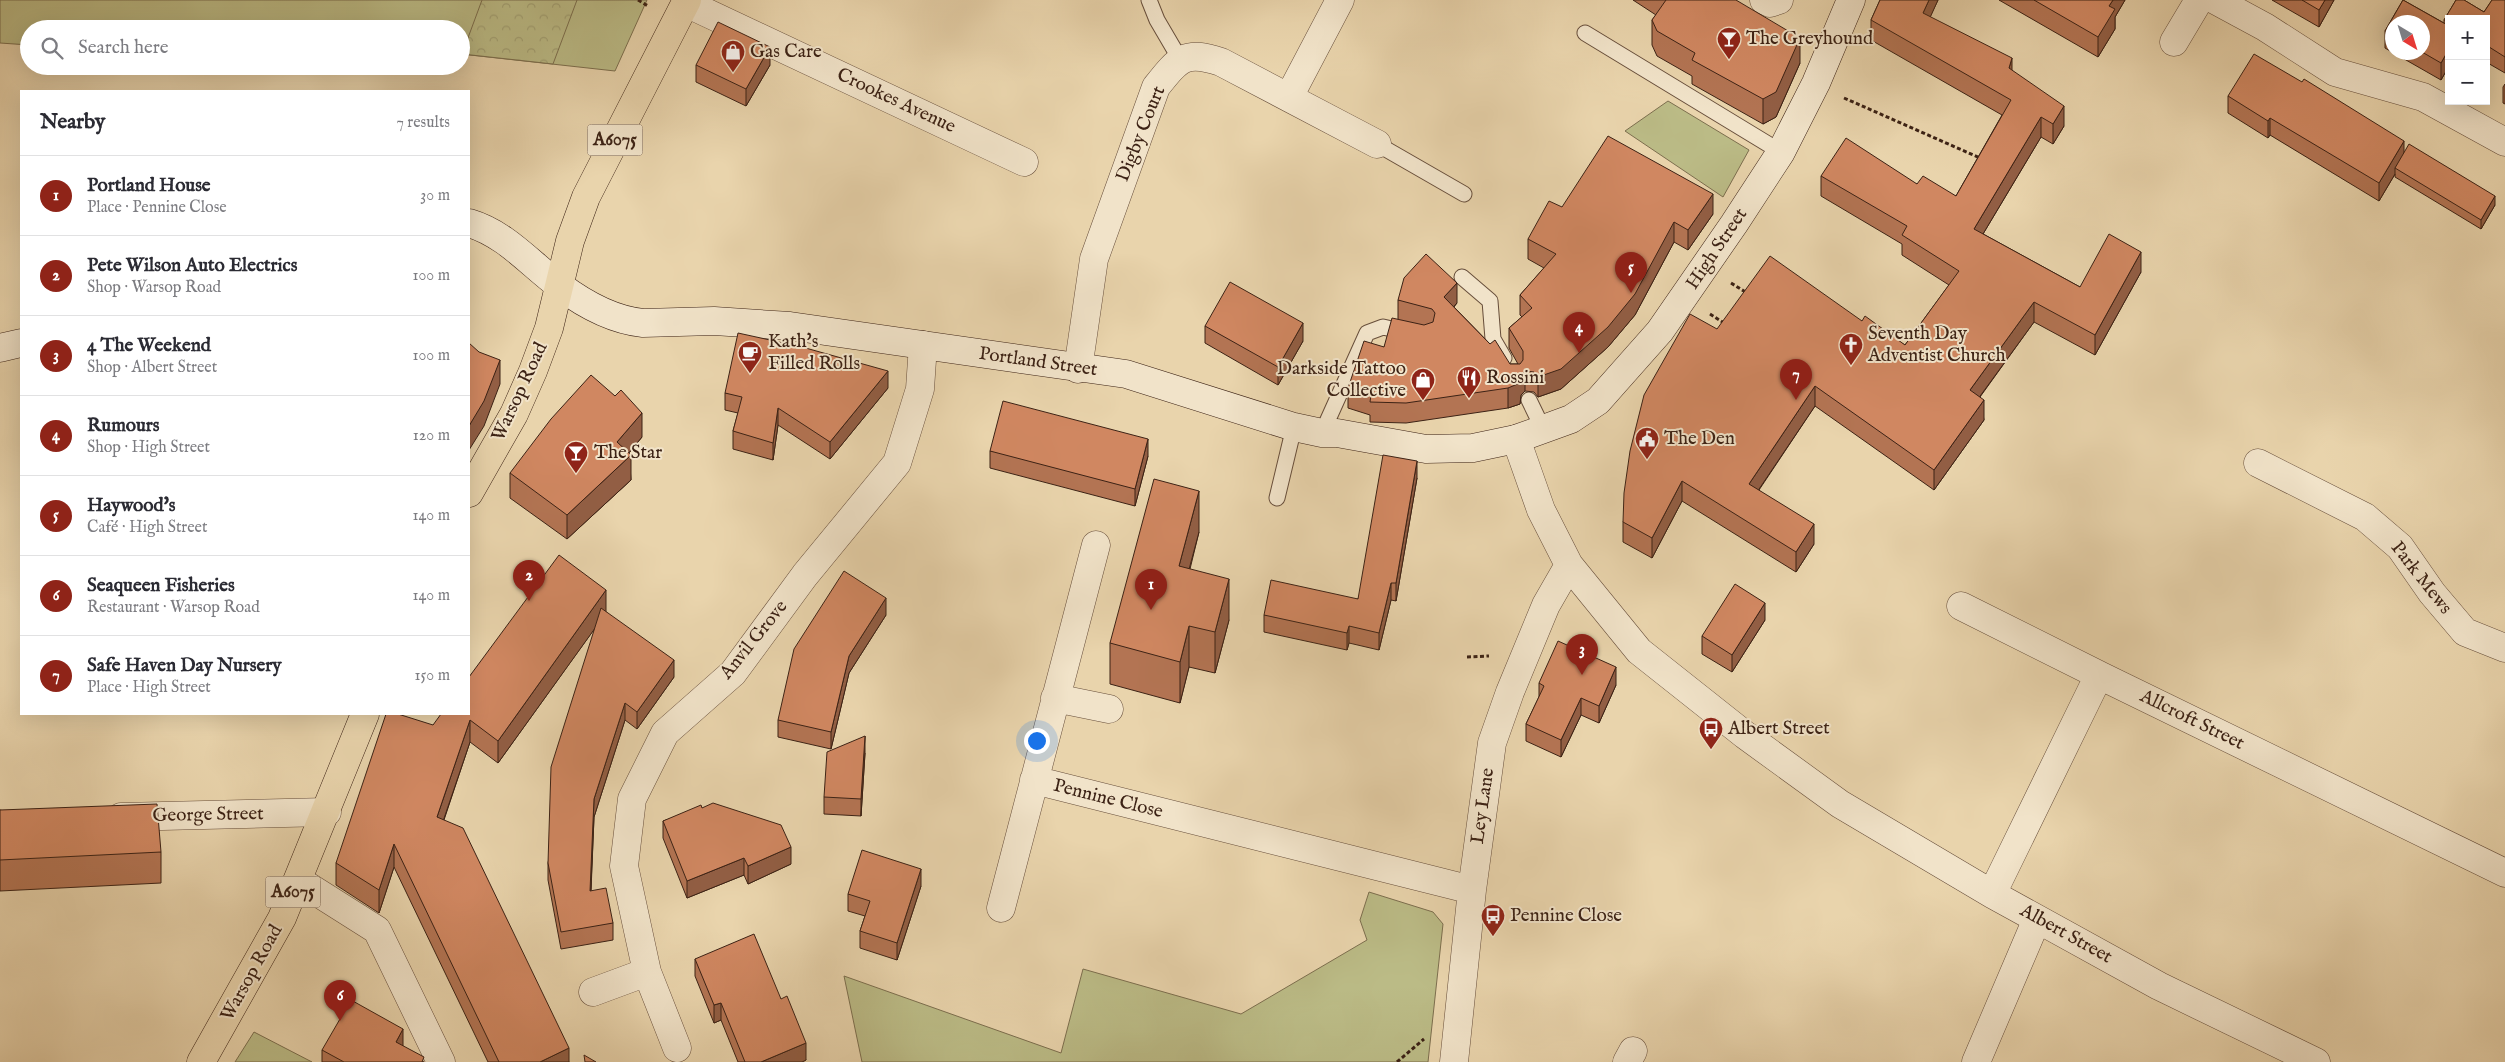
<!DOCTYPE html>
<html lang="en">
<head>
<meta charset="utf-8">
<style>
  :root { --surface:#fff; --page:#f7f7f7; --text:#2b2b33; --muted:#7c7c81; --line:#e1e1e2; --accent:#8f2418 }
  body { margin:0; font-family:"IM FELL English",serif; background:var(--page); color:var(--text) }
  .controls { position:absolute; right:15px; top:15px; display:grid; overflow:hidden; border-radius:0px; box-shadow:0 5px 20px #0002 }
  .controls button { width:45px; height:45px; display:grid; place-items:center; padding:0; border:0; border-bottom:1px solid var(--line); background:var(--surface); color:var(--text); font:25px sans-serif }
  .compass { position:absolute; left:2385px; top:15px; width:45px; height:45px; border-radius:50%; background:var(--surface); box-shadow:0 5px 20px #0002; rotate:142deg }
  .you { position:absolute; left:1036px; top:740px; width:18px; height:18px; margin:-12px; border:4px solid #fff; border-radius:50%; background:#1a73e8; box-shadow:0 0 0 8px #1a73e833 }
  .badge { display:grid; place-items:center; width:32px; height:32px; border-radius:50%; background:var(--accent); color:#fff; font-size:16px; font-weight:700 }
  .pin { position:absolute; translate:-50% -41px; filter:drop-shadow(0 1px 2px #0008) }
  .pin::after { content:''; position:absolute; top:26px; width:18px; height:15px; background:inherit; clip-path:polygon(0 0,100% 0,50% 100%) }
  .list { margin:0; padding:0; list-style:none }
  h2 { display:flex; justify-content:space-between; align-items:center; height:65px; margin:0; padding:0 20px; font-size:21px }
  h2 small { font-size:16px; font-weight:400; color:var(--muted) }
  .list li { display:grid; grid-template-columns:32px 1fr auto; gap:15px; align-items:center; box-sizing:border-box; height:80px; padding:0 20px; border-top:1px solid var(--line) }
  .list b { display:block; font-size:19px; white-space:nowrap }
  .list p { margin:0; font-size:16px; white-space:nowrap; color:var(--muted) }
  .list em { font-size:16px; font-style:normal; color:var(--muted) }
  .icon { flex:none; width:28px; height:28px; fill:none; stroke:currentColor; stroke-width:2; stroke-linecap:round; stroke-linejoin:round }
  .map { position:relative; flex:none; width:2505px; height:1062px; overflow:hidden }
  .search { position:absolute; background:var(--surface); box-shadow:0 5px 20px #0002; left:20px; top:20px; width:450px; height:55px; display:flex; align-items:center; gap:12px; box-sizing:border-box; padding:0 18px; border-radius:28px; color:var(--muted); font-size:19px }
  .panel { position:absolute; background:var(--surface); box-shadow:0 5px 20px #0002; left:20px; top:90px; width:450px; height:625px; border-radius:0px }
  .map>svg:first-child { display:block }
</style>
</head>
<body>
<div class="map">
<svg width="2505" height="1062" viewBox="0 0 2505 1062">
  <defs>
    <pattern id="forest-crowns" width="20" height="18" patternUnits="userSpaceOnUse" patternTransform="scale(1.25)"><rect width="20" height="18" fill="#bbbb86"/><path d="M2 6a3 3 0 1 1 6 0M12 15a3 3 0 1 1 6 0" fill="none" stroke="#a2a073"/></pattern>
  </defs>
  <rect width="100%" height="100%" fill="#e9d4ac"/>
  <filter id="stains"><feTurbulence type="fractalNoise" baseFrequency=".004" numOctaves="4"/><feColorMatrix values="0 0 0 0 .2 0 0 0 0 .09 0 0 0 0 .02 0 0 0 .5 -.17"/></filter>
  <radialGradient id="worn" r=".72"><stop offset=".6" stop-color="#630" stop-opacity="0"/><stop offset="1" stop-color="#630" stop-opacity=".3"/></radialGradient>
  <!-- green -->
  <path fill="#bbbb86" stroke="#7c6e4e" d="M0,0H647L615,71L461,54V29H29V45L0,43Z
    M1668,101L1749,150L1723,197L1625,131Z
    M1369,892L1433,912L1443,924L1428,1062H862L844,976L1061,1053L1083,969L1241,1014L1367,940L1360,920Z
    M254,1032L312,1062H235Z"/>
  <!-- forest -->
  <path fill="url(#forest-crowns)" stroke="#7c6e4e" d="M482,0H577L553,64L462,54Z"/>
  <g fill="none" stroke-linecap="round" stroke-linejoin="round">
    <defs>
      <path id="lane" d="M1149,0L1157,20L1181,61
        M1585,33L1781,152
        M1377,144L1464,194
        M1462,277L1490,301L1493,339L1504,358
        M1529,400L1543,429
        M1322,433L1367,333L1383,327L1409,333
        M1277,498L1294,427"/>
      <path id="street" d="M1764,0L1770,3L1779,0
        M2215,0L2265,27L2335,72L2423,97L2505,142
        M686,3L1024,162
        M2174,42L2199,0
        M1289,97L1340,0
        M1078,369L1094,259L1156,87C1179,58 1185,50 1221,62L1377,144
        M1516,439L1541,510L1569,565L1639,651L1745,735L1840,804L1992,894L2159,986L2316,1062
        M2258,463L2365,517L2400,547L2432,593L2465,632L2505,648
        M1961,606L2099,675
        M1055,698L1109,709
        M1034,780L1472,890
        M121,817L327,812
        M298,880L377,930L441,1062
        M1992,894L2099,675L2505,873
        M1001,908L1096,545
        M593,992L647,972
        M677,1048L647,972L624,866L632,799L665,733L733,673L805,575L897,463L920,389L923,345
        M1454,1062L1472,890L1492,743L1510,692L1546,605L1569,565
        M1627,1062L1633,1051
        M1976,1062L2037,919"/>
      <path id="secondary" d="M469,223C506,234 529,263 560,286C584,304 613,320 643,323L714,321L790,326L1126,374L1294,427L1322,433H1337L1426,449L1473,448L1516,439L1571,419L1598,401L1660,331L1734,224L1781,152L1816,83L1851,0
        M0,348L21,343"/>
      <path id="primary" d="M469,493L514,414L533,371L549,328L570,241L586,197L687,0
        M201,1062L282,918L365,714"/>
    </defs>
    <!-- lane casing -->
    <use href="#lane" stroke="#674e3b" stroke-width="17"/>
    <!-- street casing -->
    <use href="#street" stroke="#674e3b" stroke-width="29"/>
    <!-- secondary casing -->
    <use href="#secondary" stroke="#3c2215" stroke-width="29"/>
    <!-- primary casing -->
    <use href="#primary" stroke="#3c2215" stroke-width="29"/>
    <!-- path -->
    <path stroke="#3c2215" stroke-width="3" stroke-dasharray="4 2.5" stroke-linecap="butt" d="M638,0L648,6
      M1844,98L1980,158
      M1731,283L1747,293
      M1710,314L1724,323
      M1467,657L1489,656
      M1397,1062L1424,1039"/>
    <!-- lane -->
    <use href="#lane" stroke="#f1e3c9" stroke-width="15"/>
    <!-- street -->
    <use href="#street" stroke="#f1e3c9" stroke-width="28"/>
    <!-- secondary -->
    <use href="#secondary" stroke="#f1e3c9" stroke-width="28"/>
    <!-- primary -->
    <use href="#primary" stroke="#e9d4ac" stroke-width="28"/>
  </g>
  <!-- wall -->
  <path fill="#b37453" stroke="#3c2215" fill-rule="evenodd" d="M1633,0H1736L1800,63L1776,117L1763,124L1692,84V76L1657,56L1652,45V20L1656,15Z
    M1880,0H1938L1930,17L2012,70L2064,126L2053,144L2041,137L1983,234L2080,287L2141,272L2095,355L2034,322L1980,397L1984,420L1934,490L1815,406L1759,490L1814,544L1796,572L1682,501L1652,558L1623,542V522L1717,329L1862,321L1905,345L1949,285L1902,255V244L1821,196V176L1917,184L1956,196L2002,115L1871,40V20Z
    M1999,0H2125L2115,17V29L2098,57Z
    M2272,0H2334L2319,27Z
    M2403,0L2444,23V20L2456,0H2464L2484,12L2492,0H2505V73L2486,62V19H2449V66L2441,80L2385,48V31ZM2392,22H2422V52H2392Z
    M696,65H770L746,106L696,82Z
    M2505,84V104L2503,103V87Z
    M2228,96L2404,152L2495,205L2481,229L2395,177V174L2379,201L2270,135L2268,138L2228,113Z
    M1562,207L1713,214L1688,250L1674,242L1635,315L1608,347L1561,389L1538,397L1534,392L1525,391L1521,395L1520,404L1508,408L1406,423L1370,422V415L1348,408V388L1384,347L1398,319V300L1457,303L1454,307L1490,344L1510,364H1518L1509,348V328L1522,317L1520,315V295L1544,268L1528,259V239Z
    M1205,326L1303,341L1278,385L1205,343Z
    M888,388L830,459L778,425L773,460L733,449V431L738,413L725,410V393Z
    M642,437L629,453L631,480L567,539L510,498V473Z
    M990,451L1148,456L1135,506L990,468Z
    M1417,478L1396,601L1391,600L1379,650L1349,643L1347,650L1264,632V615L1358,599Z
    M1199,532L1190,569L1229,620L1215,673L1189,667L1180,703L1110,684V643Z
    M606,612L674,677L637,729L625,720L594,817L591,891L613,923V940L561,949L548,880V863L595,628L498,763L470,742L444,820L569,1062H488L394,867L379,913L336,885V863L433,725Z
    M886,615L849,673L831,749L778,737V720Z
    M1765,620L1732,672L1702,654V636Z
    M1539,683L1616,685L1599,723L1581,715L1561,757L1526,741V724L1539,697Z
    M865,753L861,816L824,814V797Z
    M702,808L791,864L748,884L744,875L687,898L663,838V821Z
    M0,810L161,852V883L0,891Z
    M921,886L897,960L860,948V931L865,916L848,911V894Z
    M695,959L781,999L806,1060L802,1062H738L721,1020L714,1023L695,976Z
    M322,1050L424,1062H322Z"/>
  <!-- shaded-wall -->
  <path fill="#925e44" stroke="#3c2215" d="M1929,0H1938L1923,33V13Z
    M2113,0H2125L2115,17V29L2098,57V37L2109,6Z
    M2325,0H2334L2319,27V10Z
    M1800,38V63L1776,117L1763,124V99Z
    M770,47V65L746,106V89Z
    M2449,49V66L2441,80V63Z
    M2012,58V78L2009,68Z
    M2064,106V126L2053,144V124Z
    M2041,117V137L1974,249V229Z
    M2270,118V135L2268,138V121Z
    M2404,141V158L2395,168V174L2379,201V183Z
    M1713,194V214L1688,250V230Z
    M2495,196V205L2481,229V220Z
    M1674,222V242L1635,315L1608,347L1561,389L1538,397V377Z
    M2141,252V272L2095,355V335Z
    M1457,283V303L1444,317V297Z
    M2034,302V322L1970,410V390Z
    M1303,323V341L1278,385V367Z
    M500,360V384L484,426L469,450V426Z
    M888,371V388L830,459V442Z
    M1525,371V391L1521,395L1520,404L1508,408V388Z
    M1815,386V406L1749,504V484Z
    M1984,400V420L1934,490V470Z
    M778,408V425L773,460V443Z
    M642,413V437L617,467V442Z
    M1148,439V456L1135,506V489Z
    M631,455V480L567,539V515Z
    M1417,461V478L1396,601V583Z
    M1682,481V501L1652,558V538Z
    M1199,491V532L1179,607V566Z
    M1814,524V544L1796,572V552Z
    M1229,579V620L1215,673V632Z
    M1391,583V600L1379,650V633Z
    M606,590V613L498,763V741Z
    M886,598V615L849,673L831,749V732L849,656Z
    M1765,603V620L1732,672V655Z
    M1189,626V667L1180,703V662Z
    M1349,626V643L1347,650V633Z
    M674,660V677L637,729V712Z
    M1616,667V685L1599,723V706Z
    M1581,698V715L1561,757V740Z
    M625,703V720L594,817L590,909L594,799Z
    M470,720V742L437,839V817Z
    M865,736V753L861,816V799Z
    M394,844V867L379,913V890Z
    M791,847V864L748,884V866Z
    M744,858V875L687,898V881Z
    M921,869V886L897,960V943Z
    M721,1003V1020L714,1023V1005Z
    M403,1029V1047L396,1042Z
    M806,1043V1060L802,1062H761Z
    M569,1048V1062H540Z"/>
  <!-- building -->
  <path fill="#d08761" stroke="#3c2215" d="M1666,0H1736L1800,38L1776,92L1763,99L1692,60L1695,53L1657,31L1652,20Z
    M1880,0H1929L1923,13L2012,58L2009,68L2064,106L2053,124L2041,117L1974,229L2080,287L2109,234L2141,252L2095,335L2034,302L1970,390L1984,400L1934,470L1815,386L1749,484L1814,524L1796,552L1682,481L1652,538L1623,522L1624,493L1630,451L1644,395L1690,314L1717,329L1770,256L1862,321L1865,316L1905,345L1959,271L1902,235L1907,226L1821,176L1846,138L1917,184L1923,176L1956,196L2011,100L1871,20Z
    M2034,0H2113L2109,6L2115,9L2098,37Z
    M2302,0H2325L2319,10Z
    M2403,0L2449,26V49L2441,63L2422,52V22H2392V36L2385,31Z
    M2456,0H2464L2484,12L2492,0H2505V57L2486,45V19H2449V23L2444,20Z
    M718,22L770,47L746,89L696,65Z
    M2254,54L2302,82L2304,79L2404,141L2379,183L2270,118L2268,121L2228,96Z
    M1608,136L1713,194L1688,230L1674,222L1635,294L1608,327L1561,369L1538,377L1534,372L1525,371L1521,375L1520,383L1508,388L1406,403L1370,402L1371,395L1348,388L1364,341L1384,347L1392,318L1424,325L1433,322L1435,313L1432,309L1398,300L1404,278L1426,254L1457,283L1444,297L1490,344L1495,340L1510,364H1520L1523,360V351L1509,328L1532,308L1520,295L1556,254L1528,239L1549,201L1562,207Z
    M2409,144L2495,196L2481,220L2395,168Z
    M1230,282L1303,323L1278,367L1205,326Z
    M738,333L802,347L888,371L830,442L778,408L773,443L733,431L742,397L725,393Z
    M469,343L479,352L500,360L484,401L469,426Z
    M591,375L615,396L621,390L642,413L617,442L631,455L567,515L510,473L551,419Z
    M1003,401L1148,439L1135,489L990,451Z
    M1383,455L1417,461L1396,583H1391L1379,633L1349,626L1347,633L1264,615L1271,580L1358,599Z
    M1154,479L1199,491L1179,566L1229,579L1215,632L1189,626L1180,662L1110,643Z
    M559,555L606,590L498,741L470,720L437,817L463,828L569,1048L540,1062H499L394,844L379,890L336,863L386,714H398L433,725L441,714H469V677Z
    M844,571L886,598L849,656L831,732L778,720L794,649Z
    M1735,584L1765,603L1732,655L1702,636Z
    M601,608L674,660L637,712L625,703L594,799L590,891L606,888L613,923L561,932L548,863L551,767Z
    M1558,641L1616,667L1599,706L1581,698L1561,740L1526,724L1544,686L1539,683Z
    M865,736L861,799L824,797L827,752Z
    M713,803L781,825L791,847L748,866L744,858L687,881L663,821L701,805L702,808Z
    M157,804L161,852L0,860V810Z
    M862,850L921,869L897,943L860,931L870,901L848,894Z
    M754,934L781,999L787,996L806,1043L761,1062H745L721,1003L714,1005L695,959Z
    M351,1000L403,1029L396,1042L424,1057L422,1062H344L322,1050Z
    M584,1055L596,1062H585Z"/>
  <!-- icons -->
  <defs>
    <symbol id="bar-pin" viewBox="-11 -11 22 30"><path d="M0 17L-7.5 6A9.5 9.5 0 1 1 7.5 6Z" fill="#8f2418" stroke="#f1e3c9"/><path d="M-6-5H6L.8 .8V4.5H3.5V6h-7V4.5H-.8V.8Z" fill="#fff"/></symbol>
    <symbol id="shop-pin" viewBox="-11 -11 22 30"><path d="M0 17L-7.5 6A9.5 9.5 0 1 1 7.5 6Z" fill="#8f2418" stroke="#f1e3c9"/><path d="M-5-2.5h2.3a2.7 3.5 0 0 1 5.4 0H5L5.5 6h-11ZM-1.5-2.5h3a1.5 2.3 0 0 0-3 0Z" fill="#fff"/></symbol>
    <symbol id="church-pin" viewBox="-11 -11 22 30"><path d="M0 17L-7.5 6A9.5 9.5 0 1 1 7.5 6Z" fill="#8f2418" stroke="#f1e3c9"/><path d="M-1.2-6h2.4v3.5h3.3v2.4h-3.3V6h-2.4V-.1h-3.3v-2.4h3.3Z" fill="#fff"/></symbol>
    <symbol id="cafe-pin" viewBox="-11 -11 22 30"><path d="M0 17L-7.5 6A9.5 9.5 0 1 1 7.5 6Z" fill="#8f2418" stroke="#f1e3c9"/><path d="M-5.5-4.5H6V0H3Q3 3.5 0 3.5H-2.5Q-5.5 3.5-5.5 0ZM3-3.2v2h1.7v-2ZM-6 4.5H4V6H-6Z" fill="#fff"/></symbol>
    <symbol id="restaurant-pin" viewBox="-11 -11 22 30"><path d="M0 17L-7.5 6A9.5 9.5 0 1 1 7.5 6Z" fill="#8f2418" stroke="#f1e3c9"/><path d="M-5-6h1v4h1v-4h1v4h1v-4h1v5L-1.5 .5V6h-2V.5L-5-1ZM5-6V6H3V1.5H1.5Q1.5-4 5-6Z" fill="#fff"/></symbol>
    <symbol id="civic-pin" viewBox="-11 -11 22 30"><path d="M0 17L-7.5 6A9.5 9.5 0 1 1 7.5 6Z" fill="#8f2418" stroke="#f1e3c9"/><path d="M-.6-6.5H3V-4.5H.6V-3L4-1V1h2V6H-6V1h2V-1L-.6-3ZM-1.2 2.5V6h2.4V2.5Z" fill="#fff"/></symbol>
    <symbol id="bus-pin" viewBox="-11 -11 22 30"><path d="M0 17L-7.5 6A9.5 9.5 0 1 1 7.5 6Z" fill="#8f2418" stroke="#f1e3c9"/><path d="M-5-6H5V4H4V6H2V4H-2V6H-4V4H-5ZM-3.5-4V0h7V-4ZM-3.5 1.2v1.5H-2V1.2ZM2 1.2v1.5H3.5V1.2Z" fill="#fff"/></symbol>
  </defs>
  <g fill-rule="evenodd">
    <use href="#bar-pin" x="1715" y="25" width="28" height="38"/>
    <use href="#shop-pin" x="719" y="38" width="28" height="38"/>
    <use href="#church-pin" x="1837" y="331" width="28" height="38"/>
    <use href="#cafe-pin" x="736" y="339" width="28" height="38"/>
    <use href="#restaurant-pin" x="1455" y="364" width="28" height="38"/>
    <use href="#shop-pin" x="1409" y="366" width="28" height="38"/>
    <use href="#civic-pin" x="1633" y="425" width="28" height="38"/>
    <use href="#bar-pin" x="562" y="439" width="28" height="38"/>
    <use href="#bus-pin" x="1697" y="715" width="28" height="38"/>
    <use href="#bus-pin" x="1479" y="902" width="28" height="38"/>
  </g>
  <g text-anchor="middle" dominant-baseline="central" stroke-width="4" stroke-linejoin="round" paint-order="stroke">
    <!-- shield labels -->
    <g fill="#f1e3c9" stroke="#725c4b" stroke-width="1">
      <rect x="587.5" y="124.5" width="55" height="31" rx="4"/>
      <rect x="265.5" y="876.5" width="55" height="31" rx="4"/>
    </g>
    <g font-size="18" font-weight="bold" fill="#3c2215">
      <text x="615" y="140">A6075</text>
      <text x="293" y="892">A6075</text>
    </g>
    <!-- poi labels -->
    <g font-size="19" fill="#3c2215" stroke="#f1e3c9" text-anchor="start">
      <text x="1746" y="39">The Greyhound</text>
      <text x="750" y="52">Gas Care</text>
      <text x="1868" y="334">Seventh Day<tspan x="1868" dy="22">Adventist Church</tspan></text>
      <text x="768" y="342">Kath's<tspan x="768" dy="22">Filled Rolls</tspan></text>
      <text x="1406" y="369" text-anchor="end">Darkside Tattoo<tspan x="1406" dy="22">Collective</tspan></text>
      <text x="1486" y="378">Rossini</text>
      <text x="1664" y="439">The Den</text>
      <text x="594" y="453">The Star</text>
      <text x="1728" y="729">Albert Street</text>
      <text x="1510" y="916">Pennine Close</text>
    </g>
    <!-- street labels -->
    <g font-size="19" fill="#3c2215" stroke="#f1e3c9">
      <text transform="translate(896 101) rotate(25)">Crookes Avenue</text>
      <text transform="translate(1141 134) rotate(-68)">Digby Court</text>
      <text transform="translate(1717 249) rotate(-56)">High Street</text>
      <text transform="translate(1038 362) rotate(8)">Portland Street</text>
      <text transform="translate(520 392) rotate(-65)">Warsop Road</text>
      <text transform="translate(2421 578) rotate(52)">Park Mews</text>
      <text transform="translate(754 640) rotate(-51)">Anvil Grove</text>
      <text transform="translate(2192 720) rotate(26)">Allcroft Street</text>
      <text transform="translate(1108 799) rotate(14)">Pennine Close</text>
      <text transform="translate(1483 806) rotate(-82)">Ley Lane</text>
      <text transform="translate(208 815) rotate(-1)">George Street</text>
      <text transform="translate(2066 934) rotate(29)">Albert Street</text>
      <text transform="translate(252 973) rotate(-61)">Warsop Road</text>
    </g>
  </g>
  <rect width="100%" height="100%" filter="url(#stains)"/>
  <rect width="100%" height="100%" fill="url(#worn)"/>
</svg>
<div class="controls">
<button>+</button>
<button>−</button>
</div>
<svg class="compass" viewBox="-18 -18 36 36"><path d="M0-13l5 13h-10z" fill="#e53935"/><path d="M0 13l5-13h-10z" fill="#7c7c81"/></svg>
<div class="you"></div>
<div class="pin badge" style="left:1151px;top:610px">1</div>
<div class="pin badge" style="left:529px;top:601px">2</div>
<div class="pin badge" style="left:1582px;top:675px">3</div>
<div class="pin badge" style="left:1579px;top:353px">4</div>
<div class="pin badge" style="left:1631px;top:293px">5</div>
<div class="pin badge" style="left:340px;top:1021px">6</div>
<div class="pin badge" style="left:1796px;top:400px">7</div>
<div class="search"><svg class="icon" aria-label="search" viewBox="0 0 24 24"><circle cx="10" cy="10" r="6"/><path d="M15 15l6 6"/></svg>Search here</div>
<section class="panel">
<h2>Nearby<small>7 results</small></h2>
<ul class="list">
<li><span class="badge">1</span><div><b>Portland House</b><p>Place · Pennine Close</p></div><em>30 m</em></li>
<li><span class="badge">2</span><div><b>Pete Wilson Auto Electrics</b><p>Shop · Warsop Road</p></div><em>100 m</em></li>
<li><span class="badge">3</span><div><b>4 The Weekend</b><p>Shop · Albert Street</p></div><em>100 m</em></li>
<li><span class="badge">4</span><div><b>Rumours</b><p>Shop · High Street</p></div><em>120 m</em></li>
<li><span class="badge">5</span><div><b>Haywood's</b><p>Café · High Street</p></div><em>140 m</em></li>
<li><span class="badge">6</span><div><b>Seaqueen Fisheries</b><p>Restaurant · Warsop Road</p></div><em>140 m</em></li>
<li><span class="badge">7</span><div><b>Safe Haven Day Nursery</b><p>Place · High Street</p></div><em>150 m</em></li>
</ul>
</section>
</div>
</body>
</html>
